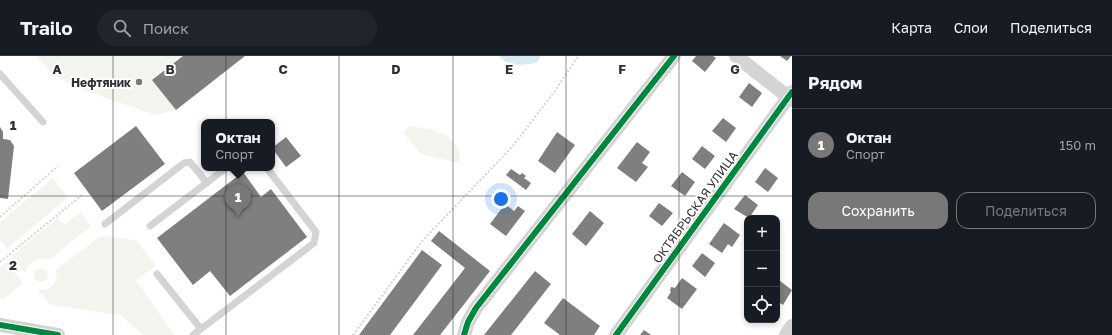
<!DOCTYPE html>
<html lang="ru">
<head>
<meta charset="utf-8">
<style>
  :root { --surface:#171b24; --page:#20242c; --text:#f1f3f6; --muted:#9ea1a6; --line:#363941; --accent:#787878 }
  body { margin:0; font-family:"Golos Text",sans-serif; background:var(--page); color:var(--text) }
  .controls { position:absolute; right:12px; bottom:12px; display:grid; overflow:hidden; border-radius:8px; box-shadow:0 2px 6px #0003 }
  .controls button { width:36px; height:36px; display:grid; place-items:center; padding:0; border:0; border-bottom:1px solid var(--line); background:var(--surface); color:var(--text); font:20px sans-serif }
  .you { position:absolute; left:501px; top:143px; width:14px; height:14px; margin:-10px; border:3px solid #fff; border-radius:50%; background:#1a73e8; box-shadow:0 0 0 6px #1a73e833 }
  .badge { display:grid; place-items:center; width:26px; height:26px; border-radius:50%; background:var(--accent); color:#fff; font-size:13px; font-weight:700 }
  .pin { position:absolute; translate:-50% -33px; filter:drop-shadow(0 1px 2px #0008) }
  .pin::after { content:''; position:absolute; top:21px; width:14px; height:12px; background:inherit; clip-path:polygon(0 0,100% 0,50% 100%) }
  .popup { position:absolute; left:201px; top:63px; width:74px; height:52px; box-sizing:border-box; display:grid; place-content:center; border-radius:8px; background:var(--surface); filter:drop-shadow(0 1px 3px #0005); font-size:13px; white-space:nowrap; color:var(--muted) }
  .popup b { font-size:15px; color:var(--text) }
  .popup::after { content:''; position:absolute; left:50%; top:100%; margin-left:-8px; border:8px solid transparent; border-top-color:var(--surface) }
  .list { margin:0; padding:0; list-style:none }
  h2 { display:flex; justify-content:space-between; align-items:center; height:52px; margin:0; padding:0 16px; font-size:17px }
  h2 small { font-size:13px; font-weight:400; color:var(--muted) }
  .list li { display:grid; grid-template-columns:26px 1fr auto; gap:12px; align-items:center; box-sizing:border-box; height:72px; padding:0 16px; border-top:1px solid var(--line) }
  .list b { display:block; font-size:15px; white-space:nowrap }
  .list p { margin:0; font-size:13px; white-space:nowrap; color:var(--muted) }
  .list em { font-size:13px; font-style:normal; color:var(--muted) }
  .actions { display:flex; gap:8px; padding:12px 16px }
  .actions a { flex:1; padding:9px 0; border:1px solid var(--accent); border-radius:12px; text-align:center; font-size:14px; color:var(--accent) }
  .actions .main { background:var(--accent); color:#fff }
  .icon { flex:none; width:22px; height:22px; fill:none; stroke:currentColor; stroke-width:2; stroke-linecap:round; stroke-linejoin:round }
  .map { position:relative; flex:none; width:792px; height:279px; overflow:hidden }
  header { display:flex; align-items:center; gap:24px; box-sizing:border-box; height:56px; padding:0 20px; background:var(--surface); border-bottom:1px solid var(--line) }
  header strong { font-size:19px }
  nav { display:flex; gap:22px; margin-inline-start:auto; font-size:14px }
  .search { width:280px; height:36px; background:var(--page); display:flex; align-items:center; gap:10px; box-sizing:border-box; padding:0 14px; border-radius:22px; color:var(--muted); font-size:15px }
  main { display:flex }
  aside { flex:1; background:var(--surface) }
  .map>svg:first-child { display:block }
</style>
</head>
<body>
<header>
<strong>Trailo</strong>
<div class="search"><svg class="icon" aria-label="search" viewBox="0 0 24 24"><circle cx="10" cy="10" r="6"/><path d="M15 15l6 6"/></svg>Поиск</div>
<nav><a>Карта</a><a>Слои</a><a>Поделиться</a></nav>
</header>
<main>
<div class="map">
<svg width="792" height="279" viewBox="0 0 792 279">
  <rect width="100%" height="100%" fill="#fff"/>
  <!-- green -->
  <path fill="#f2f5ed" d="M36,0H245L176,54L156,59L80,33L53,18Z
    M409,70L431,73L448,80L460,95L459,107L421,98L403,77Z
    M53,122L68,141L7,193L0,184V166Z
    M81,156L91,170L49,204C37,200 29,205 25,217L11,200L58,162L64,169Z
    M101,180L136,184L156,210L136,224L174,279H144L120,259L51,249L38,234C50,235 59,227 56,214Z
    M7,206L23,227L4,243L0,242V211Z
    M34 219a7 7 0 1 1 14 0a7 7 0 1 1-14 0Z"/>
  <!-- water -->
  <path fill="#daeaf2" d="M499,0H541L536,7C523,9 508,12 499,0Z"/>
  <!-- building -->
  <path fill="#7f7f7f" d="M183,0H245L176,54L152,24Z
    M696,0H713L716,2L705,16L692,5Z
    M780,0H791L787,5Z
    M749,27L762,37L752,51L739,41Z
    M723,62L736,72L726,86L712,75Z
    M136,70L165,108L102,155L74,117Z
    M0,71L3,76V83L10,84L14,90L8,143L0,142Z
    M557,76L575,89L555,117L538,105Z
    M286,81L301,100L286,111L272,92Z
    M637,86L650,96L642,107L648,111L636,126L617,112Z
    M702,90L715,100L705,113L692,103Z
    M765,112L778,122L768,136L755,126Z
    M511,113L520,119L522,117L526,120L524,122L531,127L526,134L506,119Z
    M243,116L261,141L271,133L307,181L230,240L210,215L193,229L157,182Z
    M682,116L695,126L685,140L671,130Z
    M745,139L758,149L749,162L734,153Z
    M659,147L673,157L662,170L649,160Z
    M505,148L514,155L518,150L525,155L506,180L490,168Z
    M590,155L604,167L586,190L572,178Z
    M724,167L740,179L732,191L728,188L722,197L709,188Z
    M439,175L490,215L440,279H413L465,212L431,185Z
    M422,194L442,209L390,279H359Z
    M702,197L715,207L705,221L692,210Z
    M535,215L551,228L511,279H484Z
    M682,222L697,233L682,253L667,242L671,236L670,235L671,231L675,232Z
    M780,225L792,234L783,249L777,245V229Z
    M563,242L600,270L594,279H560L544,267Z
    M644,274L651,279H640Z"/>
  <g fill="none" stroke-linecap="round" stroke-linejoin="round">
    <!-- path -->
    <path stroke="#d4d4d4" stroke-width="2" stroke-dasharray="2 2" stroke-linecap="butt" d="M0,161L58,110
      M0,206L82,139
      M353,279L423,184L512,91L555,35L578,0"/>
    <!-- service -->
    <path stroke="#d4d4d4" stroke-width="7" d="M0,18L43,66
      M105,168L184,107L190,106L207,127
      M150,170L226,112
      M157,218L201,273
      M193,279L314,187L316,176L267,112"/>
    <!-- minor -->
    <path stroke="#d4d4d4" stroke-width="14" d="M736,0L792,44
      M0,269L58,279
      M464,279L468,266L476,252L674,0
      M616,279L792,36
      M786,279L792,270"/>
    <defs>
      <path id="cycleway" d="M0,269L58,279
        M464,279L468,266L476,252L674,0
        M616,279L792,36"/>
    </defs>
    <!-- cycleway casing -->
    <use href="#cycleway" stroke="#fff" stroke-width="8"/>
    <!-- cycleway -->
    <use href="#cycleway" stroke="#00873e" stroke-width="6"/>
  </g>
  <!-- grid -->
  <path fill="none" stroke="#303030" stroke-width="1" stroke-opacity="0.55" d="M113,0V279M226,0V279M339,0V279M453,0V279M566,0V279M679,0V279M0,140H792"/>
  <!-- markers -->
  <circle fill="#787878" stroke="#fff" stroke-width="1.5" cx="139" cy="26" r="4"/>
  <g text-anchor="middle" dominant-baseline="central" stroke-width="4" stroke-linejoin="round" paint-order="stroke">
    <!-- poi labels -->
    <g font-size="12" font-weight="bold" fill="#303030" stroke="#fff" text-anchor="end">
      <text x="131" y="26">Нефтяник</text>
    </g>
    <!-- street labels -->
    <g font-size="12" fill="#303030" stroke="#fff">
      <text transform="translate(695 151) rotate(-54)">ОКТЯБРЬСКАЯ УЛИЦА</text>
    </g>
  </g>
  <g font-size="13" text-anchor="middle" font-weight="bold" fill="#303030" stroke="#fff" stroke-width="4" stroke-linejoin="round" paint-order="stroke">
    <text x="57" y="18">A</text>
    <text x="170" y="18">B</text>
    <text x="283" y="18">C</text>
    <text x="396" y="18">D</text>
    <text x="509" y="18">E</text>
    <text x="622" y="18">F</text>
    <text x="735" y="18">G</text>
    <text x="13" y="74">1</text>
    <text x="13" y="214">2</text>
  </g>
</svg>
<div class="controls">
<button>+</button>
<button>−</button>
<button><svg class="icon" aria-label="locate" viewBox="0 0 24 24"><circle cx="12" cy="12" r="6"/><path d="M12 2v4M12 18v4M2 12h4M18 12h4"/></svg></button>
</div>
<div class="you"></div>
<div class="pin badge" style="left:238px;top:161px">1</div>
<div class="popup"><b>Октан</b>Спорт</div>
</div>
<aside>
<h2>Рядом<small></small></h2>
<ul class="list">
<li><span class="badge">1</span><div><b>Октан</b><p>Спорт</p></div><em>150 m</em></li>
</ul>
<div class="actions"><a class="main">Сохранить</a><a>Поделиться</a></div>
</aside>
</main>
</body>
</html>
